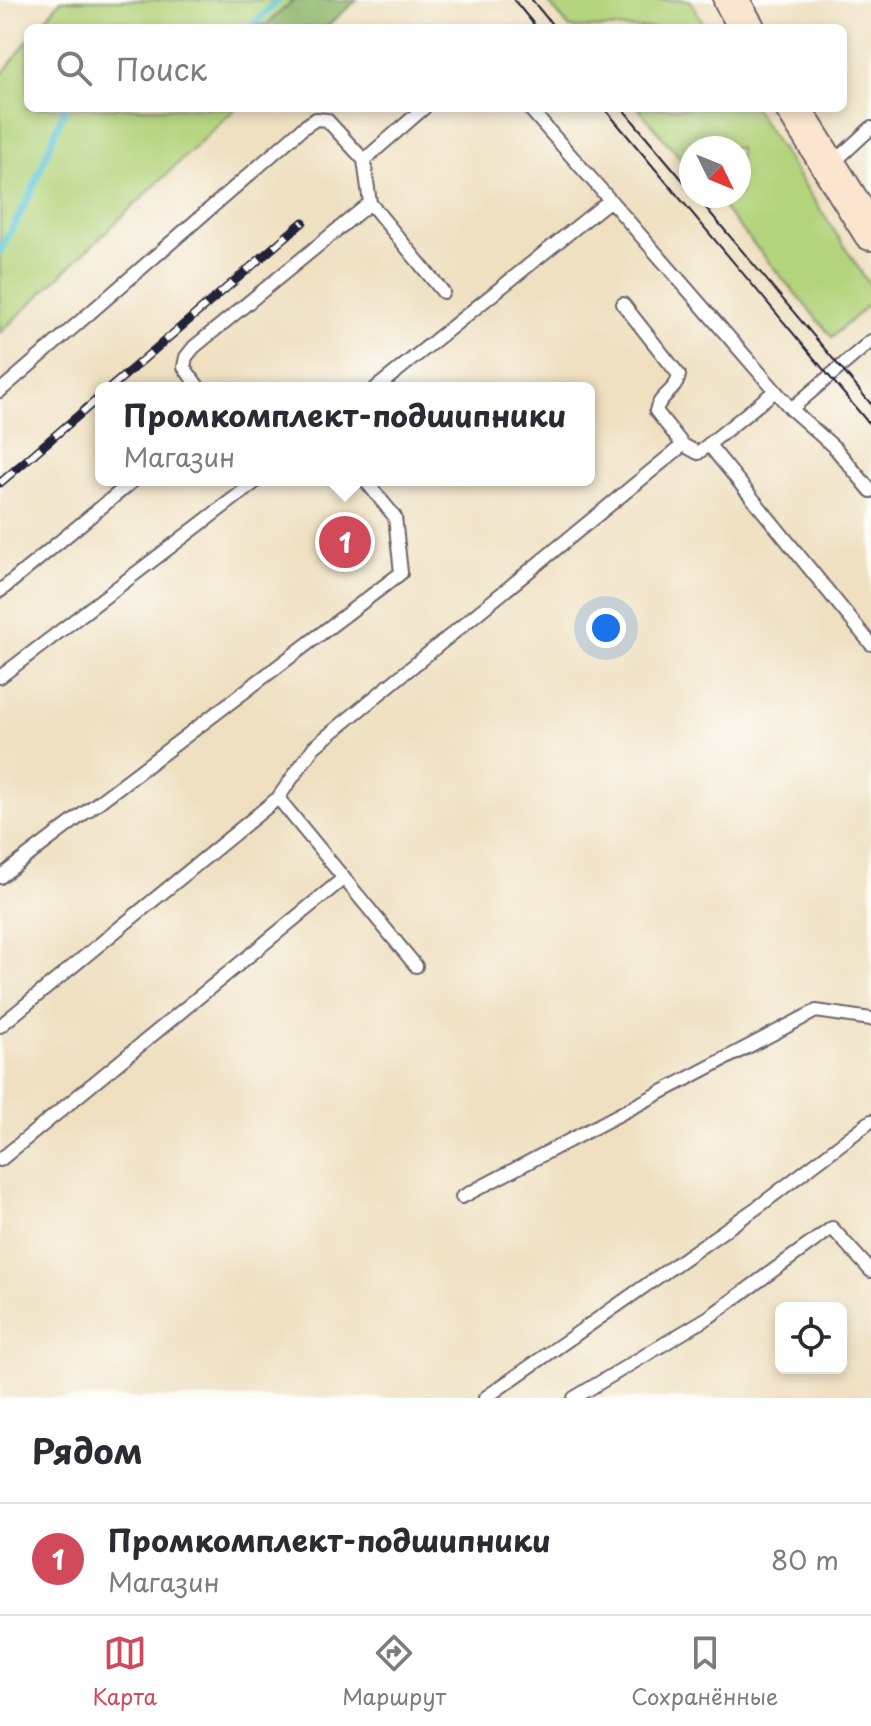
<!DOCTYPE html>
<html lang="ru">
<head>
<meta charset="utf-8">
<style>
  :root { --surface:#fff; --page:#f7f7f7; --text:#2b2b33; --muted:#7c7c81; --line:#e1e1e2; --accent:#d1495b }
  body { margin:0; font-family:"Playpen Sans",sans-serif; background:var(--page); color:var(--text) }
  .controls { position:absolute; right:24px; bottom:24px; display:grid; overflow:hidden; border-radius:12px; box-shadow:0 4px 12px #0003 }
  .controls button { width:72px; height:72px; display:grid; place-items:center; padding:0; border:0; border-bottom:2px solid var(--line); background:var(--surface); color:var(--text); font:40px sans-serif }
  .compass { position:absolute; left:679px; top:136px; width:72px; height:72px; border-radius:50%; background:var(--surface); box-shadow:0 4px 12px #0003; rotate:133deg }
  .you { position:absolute; left:606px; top:628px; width:28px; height:28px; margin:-20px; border:6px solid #fff; border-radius:50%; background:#1a73e8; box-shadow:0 0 0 12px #1a73e833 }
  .badge { display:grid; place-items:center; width:52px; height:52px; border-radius:50%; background:var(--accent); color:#fff; font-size:26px; font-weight:700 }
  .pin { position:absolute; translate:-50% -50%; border:4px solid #fff; box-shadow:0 2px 8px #0006 }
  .popup { position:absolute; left:95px; top:382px; width:500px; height:104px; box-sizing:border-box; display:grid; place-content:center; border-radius:12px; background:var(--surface); filter:drop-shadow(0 2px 6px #0005); font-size:26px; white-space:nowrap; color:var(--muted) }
  .popup b { font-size:30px; color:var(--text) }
  .popup::after { content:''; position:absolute; left:50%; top:100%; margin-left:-16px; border:16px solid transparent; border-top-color:var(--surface) }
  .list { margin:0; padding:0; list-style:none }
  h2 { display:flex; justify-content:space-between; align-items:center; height:104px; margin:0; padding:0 32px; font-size:34px }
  h2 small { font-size:26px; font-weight:400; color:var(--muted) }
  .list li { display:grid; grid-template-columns:52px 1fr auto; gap:24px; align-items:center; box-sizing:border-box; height:112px; padding:0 32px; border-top:2px solid var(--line) }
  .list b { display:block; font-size:30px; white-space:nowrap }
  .list p { margin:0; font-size:26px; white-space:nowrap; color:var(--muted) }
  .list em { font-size:26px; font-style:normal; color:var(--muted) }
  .icon { flex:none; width:44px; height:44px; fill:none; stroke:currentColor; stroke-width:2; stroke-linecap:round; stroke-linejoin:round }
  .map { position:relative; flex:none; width:871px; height:1398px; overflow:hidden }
  .search { position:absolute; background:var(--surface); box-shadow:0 4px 12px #0003; left:24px; right:24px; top:24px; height:88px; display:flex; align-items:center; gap:20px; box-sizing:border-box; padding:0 28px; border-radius:12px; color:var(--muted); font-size:30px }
  .sheet { height:216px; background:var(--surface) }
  nav { display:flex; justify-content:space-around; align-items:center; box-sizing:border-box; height:112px; border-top:2px solid var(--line); background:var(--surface); font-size:22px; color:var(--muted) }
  nav a { display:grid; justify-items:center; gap:4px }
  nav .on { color:var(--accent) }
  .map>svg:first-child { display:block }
</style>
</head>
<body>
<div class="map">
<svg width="871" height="1398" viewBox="0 0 871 1398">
  <rect width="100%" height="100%" fill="#fdfcf7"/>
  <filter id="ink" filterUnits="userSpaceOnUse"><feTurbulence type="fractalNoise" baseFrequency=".0125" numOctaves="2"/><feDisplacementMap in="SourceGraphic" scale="16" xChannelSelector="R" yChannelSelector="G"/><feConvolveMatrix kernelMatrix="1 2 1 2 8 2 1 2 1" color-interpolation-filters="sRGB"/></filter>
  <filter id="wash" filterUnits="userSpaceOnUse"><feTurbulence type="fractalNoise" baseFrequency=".006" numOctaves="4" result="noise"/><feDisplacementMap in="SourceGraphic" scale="32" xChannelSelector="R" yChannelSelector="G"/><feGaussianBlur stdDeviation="1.8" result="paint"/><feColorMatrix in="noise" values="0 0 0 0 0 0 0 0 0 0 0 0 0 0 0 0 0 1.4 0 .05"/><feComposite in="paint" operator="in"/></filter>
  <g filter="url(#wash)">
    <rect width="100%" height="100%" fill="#efe0c1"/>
    <!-- green -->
    <path fill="#b3d37b" stroke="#6a7a5b" stroke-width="2" d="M61,0H294L267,24L244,28H38Z
      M546,0H690L706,28H570Z
      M28,40V108H236L0,333V77Z
      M638,108H754L871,287V302L832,337L713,196H739V148H691V171Z"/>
    <!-- forest -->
    <path fill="#8eb56b" stroke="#586c53" stroke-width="2" d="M294,0H357L325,28H244L267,24Z"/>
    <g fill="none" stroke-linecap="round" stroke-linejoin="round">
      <!-- stream -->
      <path stroke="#5cc5d7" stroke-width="7" d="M250,28L278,0
        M0,251L31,193L65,108"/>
    </g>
  </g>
  <g filter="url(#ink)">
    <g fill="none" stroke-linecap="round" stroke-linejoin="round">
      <defs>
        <path id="lane" d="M529,108L610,200
          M832,164L871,128
          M370,203L443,292
          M623,304L679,375C677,391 659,395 656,411L683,445
          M199,388L184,367L186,357L194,347L370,203L364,160
          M376,388L610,200L791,409L835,448L871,491
          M0,391L304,127L316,119L327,120L364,160L424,108
          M791,409L871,341
          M709,445L871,644
          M0,591L134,480
          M0,677L258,480
          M278,798L416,966
          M0,877L401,573L395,517L365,480
          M0,1026L278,798L314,747L683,445L698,453L775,391
          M0,1160L344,878
          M462,1197L816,1011L871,1019
          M485,1398L762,1204L871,1121
          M574,1398L709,1317L832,1228L871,1271"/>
        <path id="secondary" d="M731,0L747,28
          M793,108L871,233"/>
      </defs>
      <!-- lane casing -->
      <use href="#lane" stroke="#6a646a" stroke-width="16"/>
      <!-- secondary casing -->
      <use href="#secondary" stroke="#6a646a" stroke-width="38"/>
      <!-- lane -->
      <use href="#lane" stroke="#fff" stroke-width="12"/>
      <!-- secondary -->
      <use href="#secondary" stroke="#fce5cf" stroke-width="34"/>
      <!-- tram -->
      <path stroke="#22223b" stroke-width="2" d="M514,0L537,28
        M532,0L555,28
        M604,108L871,426
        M622,108L691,190
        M696,196L871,404"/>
      <defs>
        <path id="rail" d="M110,388L303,222
          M0,483L101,396"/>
      </defs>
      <!-- rail casing -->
      <use href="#rail" stroke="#22223b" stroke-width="9"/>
      <!-- rail -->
      <use href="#rail" stroke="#fdfcf7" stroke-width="6" stroke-dasharray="18" stroke-linecap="butt"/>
    </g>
  </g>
</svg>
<div class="controls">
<button><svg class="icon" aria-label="locate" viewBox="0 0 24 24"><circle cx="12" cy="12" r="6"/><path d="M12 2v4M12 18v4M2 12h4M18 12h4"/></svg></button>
</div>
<svg class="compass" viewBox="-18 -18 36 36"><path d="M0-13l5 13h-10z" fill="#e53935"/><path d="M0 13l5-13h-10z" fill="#7c7c81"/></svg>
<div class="you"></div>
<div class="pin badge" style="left:345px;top:542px">1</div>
<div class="popup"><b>Промкомплект-подшипники</b>Магазин</div>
<div class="search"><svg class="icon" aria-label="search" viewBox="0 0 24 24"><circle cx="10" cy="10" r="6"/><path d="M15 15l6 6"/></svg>Поиск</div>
</div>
<section class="sheet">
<h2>Рядом<small></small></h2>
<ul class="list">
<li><span class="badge">1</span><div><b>Промкомплект-подшипники</b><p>Магазин</p></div><em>80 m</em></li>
</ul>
</section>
<nav>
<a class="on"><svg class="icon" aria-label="map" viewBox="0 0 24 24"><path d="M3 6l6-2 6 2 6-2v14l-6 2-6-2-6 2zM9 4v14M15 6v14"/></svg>Карта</a>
<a><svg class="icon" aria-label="directions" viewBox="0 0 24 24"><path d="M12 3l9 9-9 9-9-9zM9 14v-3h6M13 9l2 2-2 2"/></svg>Маршрут</a>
<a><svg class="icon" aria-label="saved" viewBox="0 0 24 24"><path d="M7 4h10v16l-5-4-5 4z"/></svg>Сохранённые</a>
</nav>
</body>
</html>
